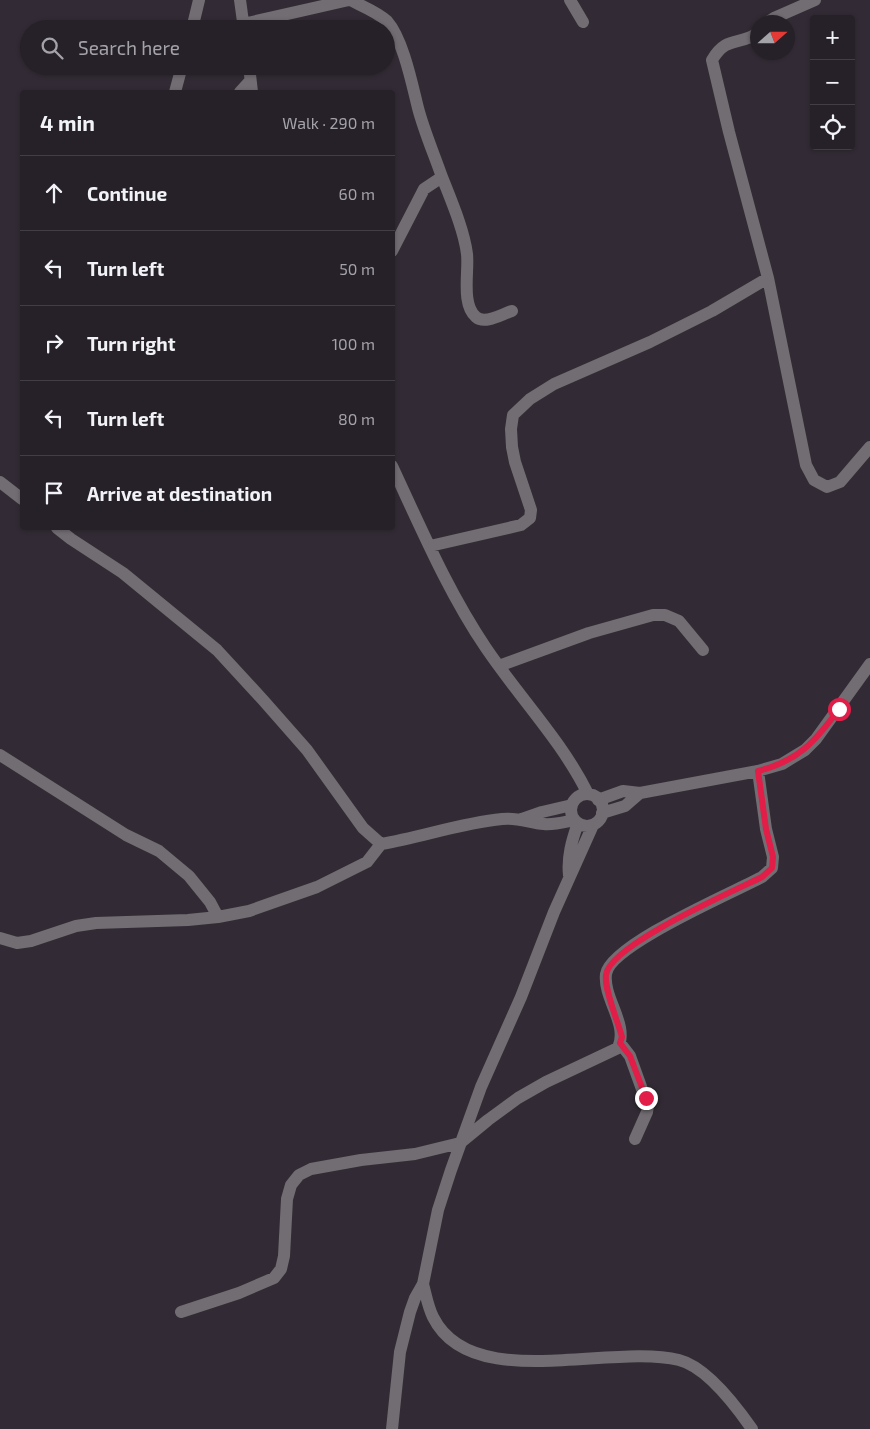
<!DOCTYPE html>
<html lang="en">
<head>
<meta charset="utf-8">
<style>
  :root { --surface:#262028; --page:#2e2830; --text:#f1f3f6; --muted:#a4a3a8; --line:#423e45 }
  body { margin:0; font-family:"Exo 2",sans-serif; background:var(--page); color:var(--text) }
  .controls { position:absolute; right:15px; top:15px; display:grid; overflow:hidden; border-radius:5px; box-shadow:0 1px 4px #0004 }
  .controls button { width:45px; height:45px; display:grid; place-items:center; padding:0; border:0; border-bottom:1px solid var(--line); background:var(--surface); color:var(--text); font:25px sans-serif }
  .compass { position:absolute; left:750px; top:15px; width:45px; height:45px; border-radius:50%; background:var(--surface); box-shadow:0 1px 4px #0004; rotate:69deg }
  .stop { position:absolute; width:15px; height:15px; margin:-11px; border:4px solid #e11d48; border-radius:50%; background:#fff }
  .stop.end { background:#e11d48; border-color:#fff; box-shadow:0 1px 5px #0008 }
  .list { margin:0; padding:0; list-style:none }
  h2 { display:flex; justify-content:space-between; align-items:center; height:65px; margin:0; padding:0 20px; font-size:21px }
  h2 small { font-size:16px; font-weight:400; color:var(--muted) }
  .list li { display:grid; grid-template-columns:32px 1fr auto; gap:15px; align-items:center; box-sizing:border-box; height:75px; padding:0 20px; border-top:1px solid var(--line) }
  .list b { display:block; font-size:19px; white-space:nowrap }
  .list em { font-size:16px; font-style:normal; color:var(--muted) }
  .icon { flex:none; width:28px; height:28px; fill:none; stroke:currentColor; stroke-width:2; stroke-linecap:round; stroke-linejoin:round }
  .map { position:relative; flex:none; width:870px; height:1429px; overflow:hidden }
  .search { position:absolute; background:var(--surface); box-shadow:0 1px 4px #0004; left:20px; top:20px; width:375px; height:55px; display:flex; align-items:center; gap:12px; box-sizing:border-box; padding:0 18px; border-radius:28px; color:var(--muted); font-size:19px }
  .panel { position:absolute; background:var(--surface); box-shadow:0 1px 4px #0004; left:20px; top:90px; width:375px; height:440px; border-radius:5px }
  .map>svg:first-child { display:block }
</style>
</head>
<body>
<div class="map">
<svg width="870" height="1429" viewBox="0 0 870 1429">
  <rect width="100%" height="100%" fill="#322b35"/>
  <g fill="none" stroke-linecap="round" stroke-linejoin="round">
    <!-- minor -->
    <path stroke="#716d72" stroke-width="12" d="M240,0L244,29
      M350,0C362,6 377,12 387,21C403,39 412,84 418,108C424,131 434,154 442,177
      M570,0L583,22
      M768,22L774,18L815,0
      M243,24L349,0
      M192,29L199,0
      M758,33C739,46 727,35 712,60L729,132L768,278L806,465L814,480L827,487L840,482L870,447
      M249,66L252,92
      M175,92L182,66
      M240,92L250,81
      M392,251L424,189L442,177C451,200 464,230 467,254C469,271 461,305 476,317C485,325 502,314 512,311
      M392,466C421,528 448,592 486,648C519,697 562,741 588,794
      M0,482L22,499
      M57,528L71,539L123,573L217,650L263,700L307,750L363,828L381,844
      M430,546L521,525L530,518L531,510L515,462L512,447L511,429L513,415L530,399L554,384L650,342L712,311L768,278
      M499,666L589,633L653,615H665L679,621L703,650
      M0,755L126,835L159,851L189,876L210,902L218,917
      M571 810a16 16 0 1 1 32 0a16 16 0 1 1-32 0Z
      M598,800L623,791L640,793L758,771L782,764L805,750L816,739L870,664
      M602,813L625,806L640,793
      M522,819L542,812L572,805
      M569,875C567,857 572,840 578,823
      M0,938L17,943L31,941L76,926L96,923L188,920L218,917L249,911L317,887L367,862L381,844C422,837 461,823 502,819C519,817 529,823 544,824C554,825 564,822 574,820
      M620,1043L630,1056L648,1106L647,1112L635,1139
      M423,1284C426,1295 428,1307 433,1317C471,1394 610,1343 679,1360C707,1367 736,1406 752,1429
      M181,1312L239,1293L274,1278L281,1269L284,1256L287,1199L291,1185L299,1175L311,1169L361,1160L415,1154L460,1143L488,1120L518,1098L546,1082L618,1048C629,1024 603,999 606,974C610,945 734,892 762,877L772,868L773,857L766,829L758,771
      M392,1429L400,1352L410,1312L415,1298L423,1284L438,1210L451,1170L481,1087L521,997L554,912L593,825"/>
  </g>
  <g fill="none" stroke-linecap="round" stroke-linejoin="round">
    <!-- route -->
    <path stroke="#e11d48" stroke-width="6" d="M646,1098L630,1056L620,1043L622,1037C618,1022 604,989 606,975C609,945 734,891 762,877L772,868L773,857L766,829L758,771C798,761 815,742 839,709"/>
  </g>
</svg>
<div class="controls">
<button>+</button>
<button>−</button>
<button><svg class="icon" aria-label="locate" viewBox="0 0 24 24"><circle cx="12" cy="12" r="6"/><path d="M12 2v4M12 18v4M2 12h4M18 12h4"/></svg></button>
</div>
<svg class="compass" viewBox="-18 -18 36 36"><path d="M0-13l5 13h-10z" fill="#e53935"/><path d="M0 13l5-13h-10z" fill="#a4a3a8"/></svg>
<div class="stop" style="left:839px;top:709px"></div>
<div class="stop end" style="left:646px;top:1098px"></div>
<div class="search"><svg class="icon" aria-label="search" viewBox="0 0 24 24"><circle cx="10" cy="10" r="6"/><path d="M15 15l6 6"/></svg>Search here</div>
<section class="panel">
<h2>4 min<small>Walk · 290 m</small></h2>
<ul class="list">
<li><svg class="icon" aria-label="ahead" viewBox="0 0 24 24"><path d="M12 20V5M6 11l6-6 6 6"/></svg><div><b>Continue</b></div><em>60 m</em></li>
<li><svg class="icon" aria-label="left" viewBox="0 0 24 24"><path d="M17 20v-9H6M10 6l-5 5 5 5"/></svg><div><b>Turn left</b></div><em>50 m</em></li>
<li><svg class="icon" aria-label="right" viewBox="0 0 24 24"><path d="M7 20v-9h11M14 6l5 5-5 5"/></svg><div><b>Turn right</b></div><em>100 m</em></li>
<li><svg class="icon" aria-label="left" viewBox="0 0 24 24"><path d="M17 20v-9H6M10 6l-5 5 5 5"/></svg><div><b>Turn left</b></div><em>80 m</em></li>
<li><svg class="icon" aria-label="arrive" viewBox="0 0 24 24"><path d="M6 21V4h12l-3 4 3 4H6"/></svg><div><b>Arrive at destination</b></div></li>
</ul>
</section>
</div>
</body>
</html>
